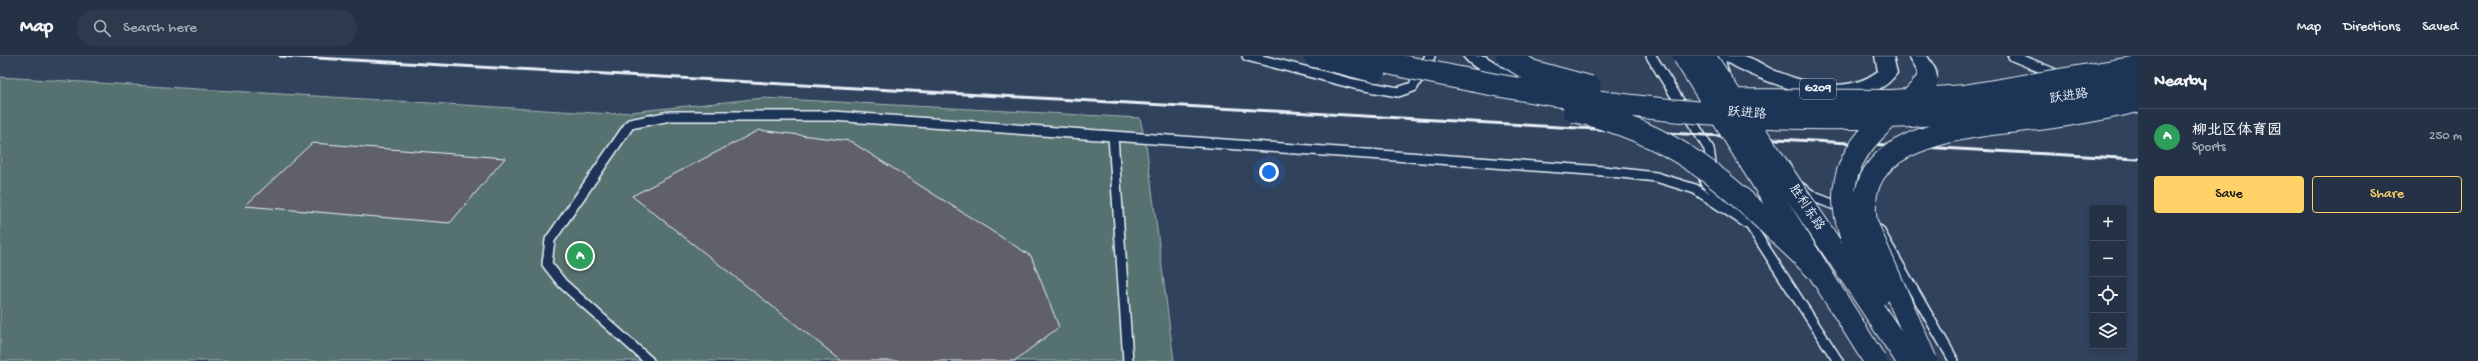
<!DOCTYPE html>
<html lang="en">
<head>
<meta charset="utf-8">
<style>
  :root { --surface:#253246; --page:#2d3a4d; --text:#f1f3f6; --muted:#a3aab3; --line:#424d5f; --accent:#ffd166 }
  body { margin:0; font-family:"Gochi Hand","LXGW WenKai TC",sans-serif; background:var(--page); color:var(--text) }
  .controls { position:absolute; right:12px; bottom:12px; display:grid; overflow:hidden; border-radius:4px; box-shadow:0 2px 6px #0003 }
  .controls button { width:36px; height:36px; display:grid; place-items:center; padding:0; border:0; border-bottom:1px solid var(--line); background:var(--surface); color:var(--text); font:20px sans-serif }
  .you { position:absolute; left:1269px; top:116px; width:14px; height:14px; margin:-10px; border:3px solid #fff; border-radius:50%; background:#1a73e8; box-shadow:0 0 0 6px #1a73e833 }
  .badge { display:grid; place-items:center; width:26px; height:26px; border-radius:50%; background:var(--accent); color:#fff; font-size:13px; font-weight:700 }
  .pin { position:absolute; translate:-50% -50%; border:2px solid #fff; box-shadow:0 1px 4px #0006 }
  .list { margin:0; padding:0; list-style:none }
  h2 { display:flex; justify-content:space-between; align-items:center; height:52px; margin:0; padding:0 16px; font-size:17px }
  h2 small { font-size:13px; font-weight:400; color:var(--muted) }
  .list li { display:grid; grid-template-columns:26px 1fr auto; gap:12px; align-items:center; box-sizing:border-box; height:56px; padding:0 16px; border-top:1px solid var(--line) }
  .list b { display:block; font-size:15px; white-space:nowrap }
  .list p { margin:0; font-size:13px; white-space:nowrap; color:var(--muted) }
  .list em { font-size:13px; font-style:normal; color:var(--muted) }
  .actions { display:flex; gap:8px; padding:12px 16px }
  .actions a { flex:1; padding:9px 0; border:1px solid var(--accent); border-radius:4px; text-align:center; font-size:14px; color:var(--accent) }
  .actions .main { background:var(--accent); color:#111 }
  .icon { flex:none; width:22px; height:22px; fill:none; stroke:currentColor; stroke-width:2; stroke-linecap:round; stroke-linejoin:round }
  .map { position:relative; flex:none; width:2138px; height:305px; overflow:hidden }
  header { display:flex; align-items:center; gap:24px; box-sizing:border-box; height:56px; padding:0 20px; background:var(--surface); border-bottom:1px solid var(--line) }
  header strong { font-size:19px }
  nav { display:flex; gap:22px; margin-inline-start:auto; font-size:14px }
  .search { width:280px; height:36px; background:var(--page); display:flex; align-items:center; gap:10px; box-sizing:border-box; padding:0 14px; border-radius:22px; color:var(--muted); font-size:15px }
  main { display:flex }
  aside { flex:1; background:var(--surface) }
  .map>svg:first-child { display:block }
</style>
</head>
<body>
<header>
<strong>Map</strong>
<div class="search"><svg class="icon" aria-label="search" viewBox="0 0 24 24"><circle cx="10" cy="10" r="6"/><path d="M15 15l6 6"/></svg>Search here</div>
<nav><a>Map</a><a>Directions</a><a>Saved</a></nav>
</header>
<main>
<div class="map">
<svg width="2138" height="305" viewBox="0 0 2138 305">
  <rect width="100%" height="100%" fill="#31425d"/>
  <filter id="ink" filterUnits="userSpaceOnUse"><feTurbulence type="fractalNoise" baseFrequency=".025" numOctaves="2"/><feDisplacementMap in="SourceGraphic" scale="8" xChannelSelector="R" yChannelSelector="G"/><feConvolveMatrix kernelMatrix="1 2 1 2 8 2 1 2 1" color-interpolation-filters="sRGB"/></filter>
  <g filter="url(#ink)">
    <!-- green -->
    <path fill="#57726f" stroke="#a0b2b4" d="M0,21L611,58L763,42L1140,62L1147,95L1174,305H0Z"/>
    <!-- building -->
    <path fill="#60616a" stroke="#e8f1f8" d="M759,74L850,85L1031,200L1059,271L1014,305H842L632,140Z
      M312,87L505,102L450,167L245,150Z"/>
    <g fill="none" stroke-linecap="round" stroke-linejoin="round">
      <defs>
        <path id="lane" d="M1247,0L1354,28L1398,36L1413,31L1430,0
          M1651,0L1709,93L1711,107L1703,118L1705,127L1737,156
          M1723,0L1721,7L1724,17
          M2013,0L2060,20
          M1113,80L1128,305
          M1800,131L1814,141L1845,153
          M1748,166L1838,305
          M1879,174L1954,305
          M649,305L562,227L547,208L550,184L630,68L670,60H833L1603,115L1656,121L1695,133L1751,170"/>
        <path id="primary" d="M1463,0H1485L1505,13L1537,25L1540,29L1537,33C1520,37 1473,15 1463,0Z
          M1909,0H1927C1933,9 1941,19 1934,29H1920L1917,25L1918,15Z"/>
        <path id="highway" d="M1722,0C1729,0 1736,0 1743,0C1752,1 1763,9 1771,13C1805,28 1847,39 1878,15L1875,0H1893L1897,17C1868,60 1788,35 1750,18C1741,13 1728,9 1722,0Z"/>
      </defs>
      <!-- lane casing -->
      <use href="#lane" stroke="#e8f1f8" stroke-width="12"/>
      <!-- primary casing -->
      <use href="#primary" stroke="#e8f1f8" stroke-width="3"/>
      <!-- highway casing -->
      <use href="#highway" stroke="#e8f1f8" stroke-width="3"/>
      <!-- lane -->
      <use href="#lane" stroke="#1d3557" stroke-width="9"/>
      <!-- primary -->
      <use href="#primary" fill="#1d3557" fill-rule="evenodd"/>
      <!-- highway -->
      <use href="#highway" fill="#1d3557" fill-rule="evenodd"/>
      <!-- rail -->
      <path stroke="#e8f1f8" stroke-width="3" d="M280,0L2138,103"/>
      <defs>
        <path id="primary-bridge" d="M1315,0L1374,15
          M1358,0C1537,42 1726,71 1911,60C1987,55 2063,43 2138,29
          M1507,0L1531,15L1590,31
          M1684,0L1875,305
          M1704,0L1908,305
          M1734,44L1892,45L1964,40L2138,11
          M1574,55C1686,79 1737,138 1816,213
          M1879,238C1848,181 1821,129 1874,75C1891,57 1913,46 1927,25
          M1926,305L1866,167C1864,153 1864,138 1870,125C1892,72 1997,68 2046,62C2077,58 2107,52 2138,45"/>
      </defs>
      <!-- primary-bridge casing -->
      <use href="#primary-bridge" stroke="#e8f1f8" stroke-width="24" stroke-linecap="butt"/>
      <!-- primary-bridge -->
      <use href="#primary-bridge" stroke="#1d3557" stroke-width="22"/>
    </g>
  </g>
  <g text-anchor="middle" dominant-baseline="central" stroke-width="3" stroke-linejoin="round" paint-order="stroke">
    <!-- shield labels -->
    <rect fill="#1d3557" stroke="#abb9c8" stroke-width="1" x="1800" y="23" width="36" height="20" rx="3"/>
    <g font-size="12" font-weight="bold" fill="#e8f1f8">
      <text x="1818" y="33">G209</text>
    </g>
    <!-- street labels -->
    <g font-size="13" fill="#e8f1f8" stroke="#1d3557">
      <text transform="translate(2069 41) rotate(-9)">跃进路</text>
      <text transform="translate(1747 58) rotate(4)">跃进路</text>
      <text transform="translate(1806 152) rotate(56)">胜利东路</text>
    </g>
  </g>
</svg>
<div class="controls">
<button>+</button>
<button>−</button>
<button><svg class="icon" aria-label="locate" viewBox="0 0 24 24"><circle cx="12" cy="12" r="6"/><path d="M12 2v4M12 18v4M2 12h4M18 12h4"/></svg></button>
<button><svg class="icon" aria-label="layers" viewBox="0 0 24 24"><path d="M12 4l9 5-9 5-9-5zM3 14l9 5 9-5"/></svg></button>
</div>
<div class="you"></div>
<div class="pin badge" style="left:580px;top:200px;background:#2e9e5b">A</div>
</div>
<aside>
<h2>Nearby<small></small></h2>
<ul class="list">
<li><span class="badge" style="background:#2e9e5b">A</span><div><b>柳北区体育园</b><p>Sports</p></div><em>250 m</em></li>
</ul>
<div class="actions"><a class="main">Save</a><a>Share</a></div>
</aside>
</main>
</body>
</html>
